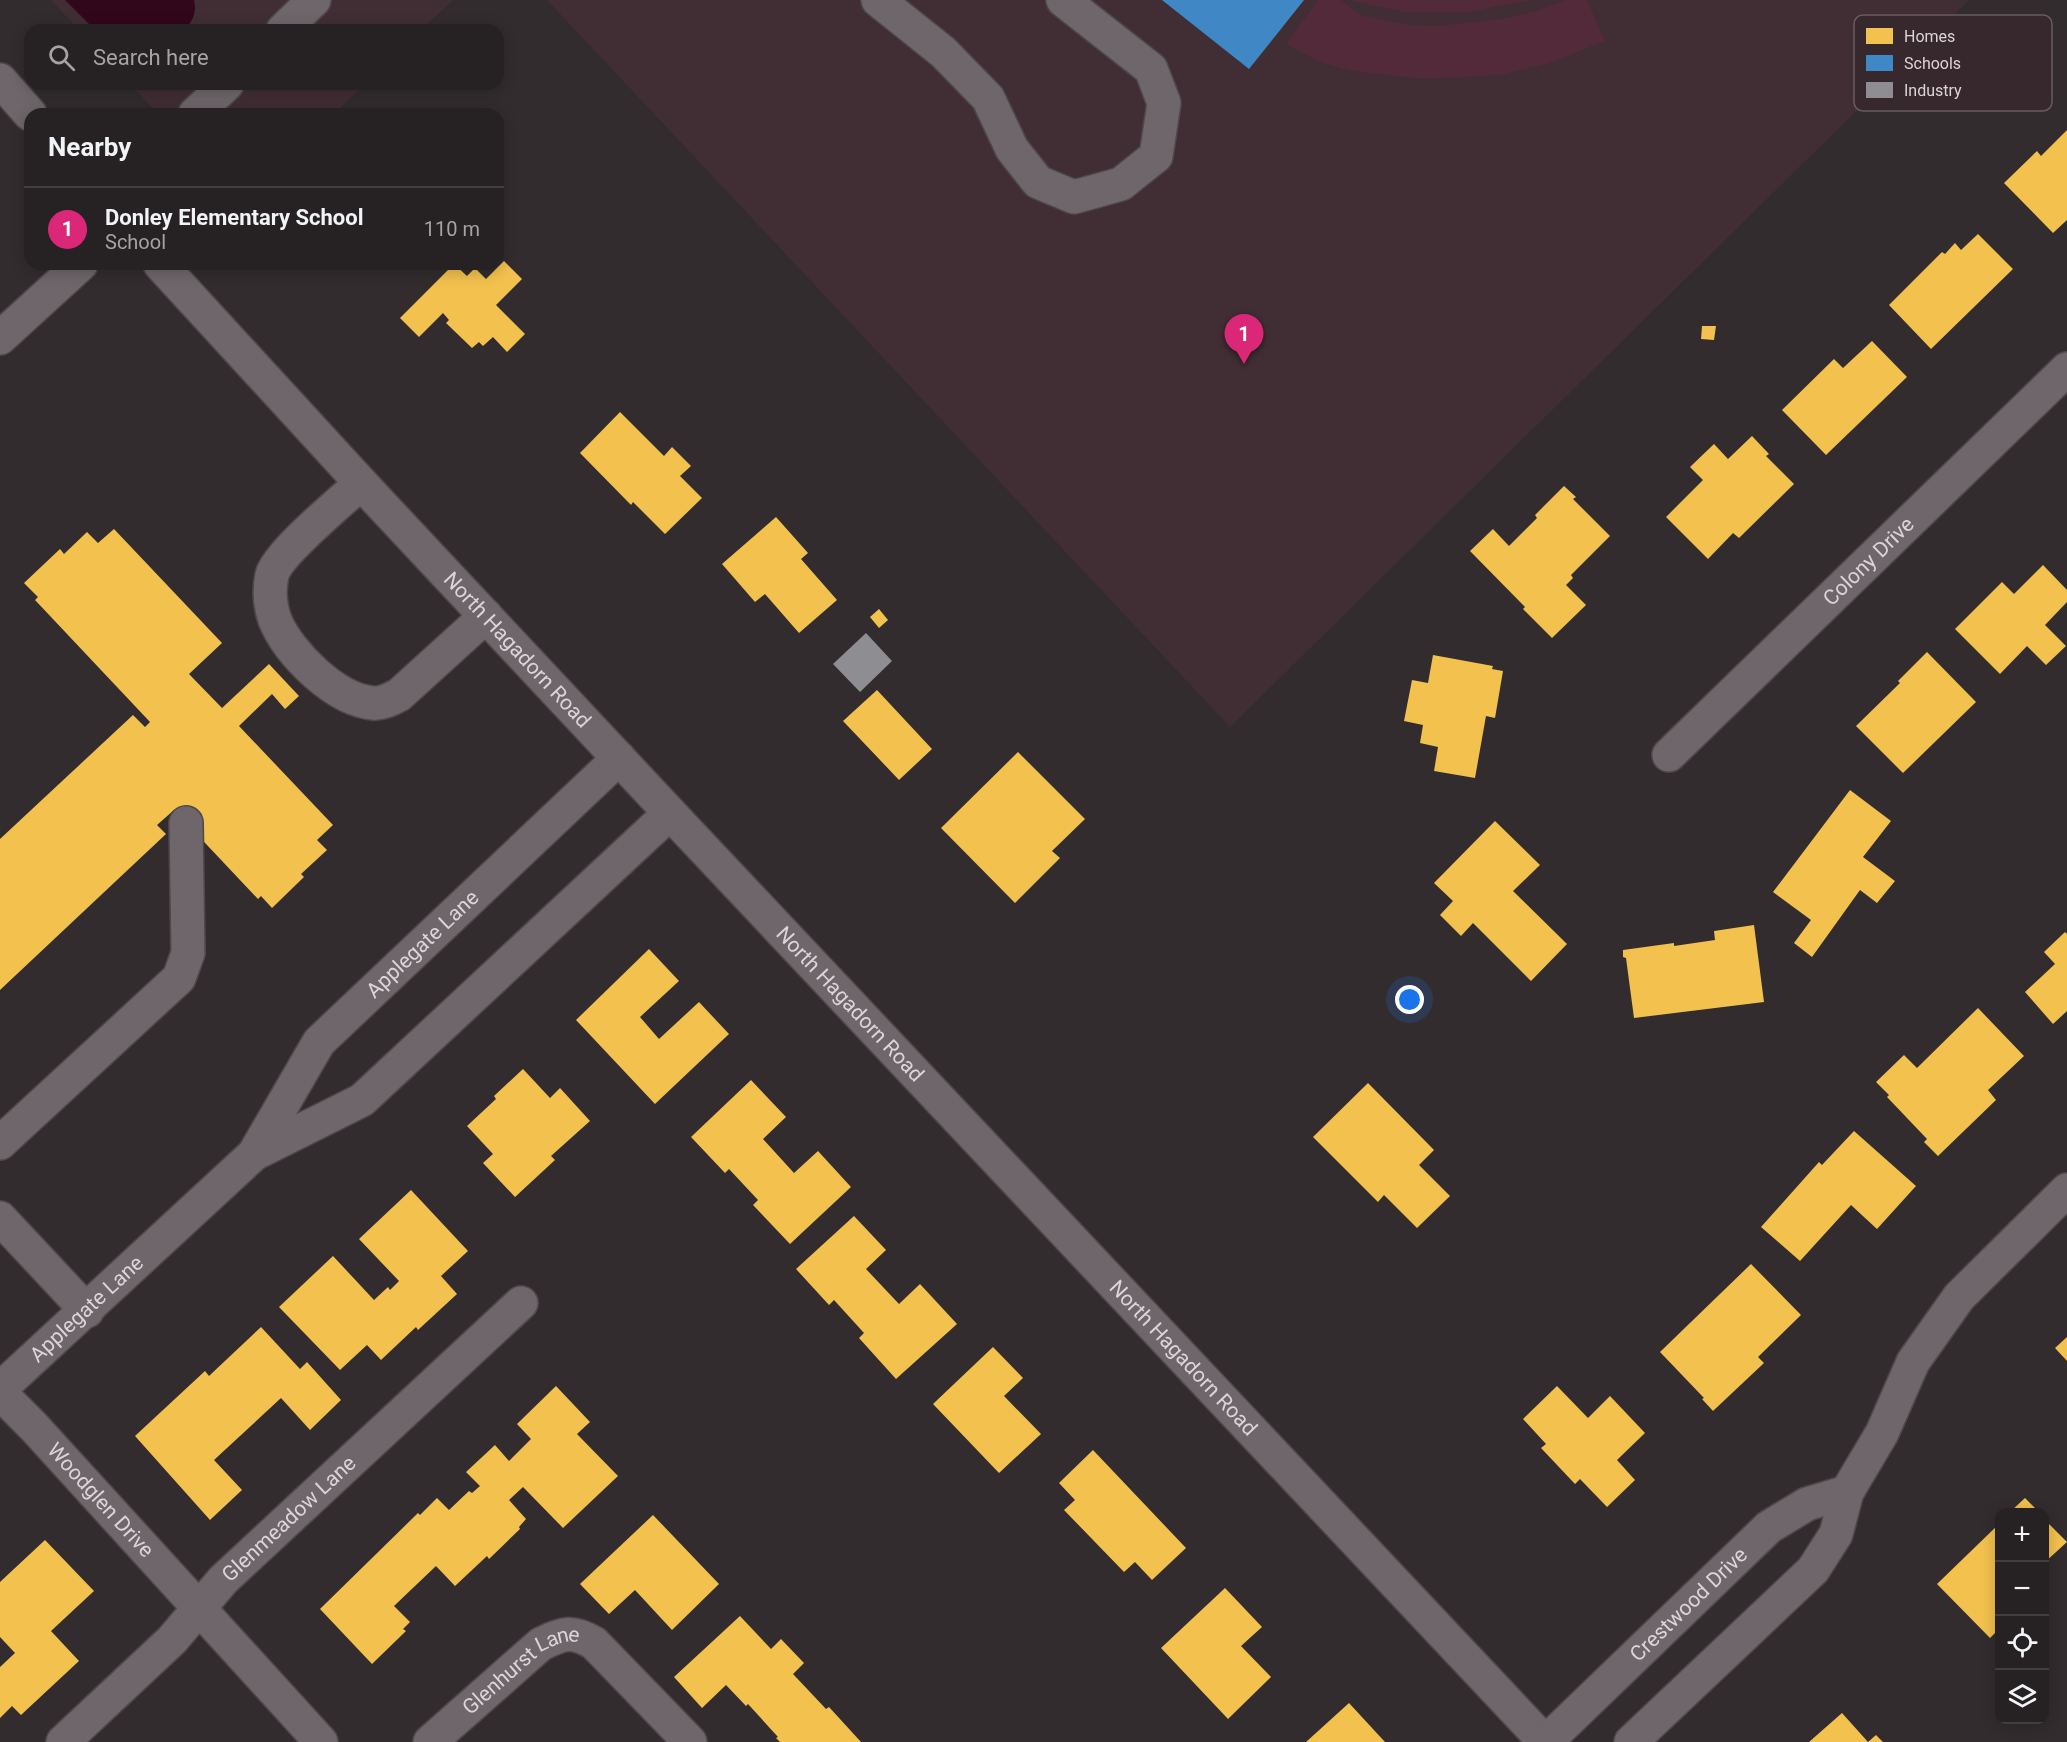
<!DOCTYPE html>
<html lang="en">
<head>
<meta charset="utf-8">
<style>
  :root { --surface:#262122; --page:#322e2f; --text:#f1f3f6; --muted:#a4a3a5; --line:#423e40; --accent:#db2777 }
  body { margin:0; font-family:Roboto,sans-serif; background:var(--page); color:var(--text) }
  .controls { position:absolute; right:18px; bottom:18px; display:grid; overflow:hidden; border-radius:12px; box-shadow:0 3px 15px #0003 }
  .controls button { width:54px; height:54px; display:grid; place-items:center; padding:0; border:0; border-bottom:2px solid var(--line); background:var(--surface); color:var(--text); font:30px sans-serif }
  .you { position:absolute; left:1410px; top:1000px; width:21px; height:21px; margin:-15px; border:4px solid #fff; border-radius:50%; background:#1a73e8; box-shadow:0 0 0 9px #1a73e833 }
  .badge { display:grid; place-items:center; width:39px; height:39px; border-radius:50%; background:var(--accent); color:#fff; font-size:20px; font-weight:700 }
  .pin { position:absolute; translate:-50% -50px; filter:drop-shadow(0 2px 3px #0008) }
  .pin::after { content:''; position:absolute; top:32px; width:21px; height:18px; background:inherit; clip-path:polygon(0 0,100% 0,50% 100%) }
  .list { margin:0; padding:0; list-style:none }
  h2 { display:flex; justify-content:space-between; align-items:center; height:78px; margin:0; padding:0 24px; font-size:26px }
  h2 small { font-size:20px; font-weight:400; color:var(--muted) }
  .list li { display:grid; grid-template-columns:39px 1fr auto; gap:18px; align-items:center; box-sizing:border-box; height:84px; padding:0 24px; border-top:2px solid var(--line) }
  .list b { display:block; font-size:22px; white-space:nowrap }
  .list p { margin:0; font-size:20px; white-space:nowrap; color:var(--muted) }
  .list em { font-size:20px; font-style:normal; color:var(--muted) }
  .icon { flex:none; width:33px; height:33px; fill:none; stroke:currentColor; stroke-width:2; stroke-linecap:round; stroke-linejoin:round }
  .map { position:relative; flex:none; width:2067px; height:1742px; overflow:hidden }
  .search { position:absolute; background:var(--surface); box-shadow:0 3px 15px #0003; left:24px; top:24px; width:480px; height:66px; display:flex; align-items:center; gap:15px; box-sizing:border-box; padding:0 21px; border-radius:18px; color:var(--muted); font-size:22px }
  .panel { position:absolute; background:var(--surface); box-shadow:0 3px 15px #0003; left:24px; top:108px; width:480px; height:162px; border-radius:18px }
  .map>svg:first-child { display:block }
</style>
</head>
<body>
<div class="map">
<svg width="2067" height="1742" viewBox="0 0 2067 1742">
  <rect width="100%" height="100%" fill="#322c2e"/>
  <!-- built -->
  <path fill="#402e34" d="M51,0H453L421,30H79Z
    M547,0H1969L1230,727Z
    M130,84H365L334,114H158Z"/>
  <!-- green -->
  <path fill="#522a3a" d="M1318,0H1341L1362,16L1402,24L1436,26L1502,19L1533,12L1566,0H1587L1605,41L1550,63L1499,75L1424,79L1352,71L1322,63L1286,44Z
    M1353,0H1529L1468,12H1405L1352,1Z"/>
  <!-- water -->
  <path fill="#31071b" d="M65,0H194C197,12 193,21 184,30H95Z"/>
  <!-- homes -->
  <path fill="#f2c14e" d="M2067,130V220L2053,233L2004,183L2037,151L2041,156Z
    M1978,234L2013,269L1931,349L1889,305L1942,252L1945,254L1955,243L1961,250Z
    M504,261L522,279L496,305L525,334L507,352L493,337L483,346L479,342L472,348L446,323L449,320L443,313L419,337L400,318L454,264L467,276L475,268L486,279Z
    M1702,326H1716L1714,340L1701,339Z
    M1872,341L1907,377L1826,455L1782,410L1834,359L1843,368Z
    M620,412L664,456L672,447L691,466L680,476L702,498L665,534L633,502L631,505L580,453Z
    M1752,436L1769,454L1766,456L1794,484L1739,538L1733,533L1708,559L1666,517L1703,480L1690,467L1714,444L1728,459Z
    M1564,486L1576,497L1573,499L1610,536L1571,575L1573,578L1566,585L1586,605L1552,638L1523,609L1525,607L1470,551L1493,529L1509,546L1537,518L1535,515Z
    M776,517L808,553L801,559L837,600L799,633L765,594L755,602L722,564Z
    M114,529L222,643L189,674L222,708L269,664L299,696L285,709L272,694L239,726L333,825L317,840L327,850L301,874L304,877L272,908L261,896L258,899L174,810L157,825L166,834L0,990V839L133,715L145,727L150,722L35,600L38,597L24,583L60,549L64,554L87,532L98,543Z
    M2043,565L2067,590V602L2045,625L2066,646L2046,665L2027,646L2000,674L1955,629L2002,582L2014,594Z
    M879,609L888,620L879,628L870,617Z
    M1927,652L1976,702L1903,773L1856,726L1900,683L1898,681Z
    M1433,655L1493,666L1492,669L1503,671L1495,718L1486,716L1475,778L1434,771L1438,747L1420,743L1423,725L1404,721L1412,680L1428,683Z
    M877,690L932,749L899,780L843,721Z
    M1018,752L1085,819L1052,851L1060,858L1015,903L941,828Z
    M1850,790L1891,821L1863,857L1895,881L1877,903L1860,890L1812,957L1794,943L1811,920L1773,892Z
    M1495,821L1540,865L1513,891L1567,944L1531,981L1473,923L1461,936L1440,915L1453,901L1434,883Z
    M1754,925L1764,1002L1634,1018L1626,958L1623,957V950L1674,943V946L1715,940L1714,931Z
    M2065,932L2067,934V1011L2053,1024L2025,992L2055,964L2044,952Z
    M649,949L679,981L640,1017L659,1039L699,1002L729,1034L655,1104L576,1020Z
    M1978,1008L2024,1056L1988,1090L1996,1100L1938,1156L1924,1142L1927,1139L1887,1097L1889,1095L1876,1082L1904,1055L1917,1068Z
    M523,1069L550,1098L560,1088L590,1121L551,1156L555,1160L515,1197L483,1163L493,1154L467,1126L496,1099L494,1096Z
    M751,1080L786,1117L763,1139L794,1173L818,1151L851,1187L790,1244L753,1205L758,1200L729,1169L725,1173L691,1137Z
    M1368,1083L1434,1150L1419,1165L1450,1196L1417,1228L1384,1195L1378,1202L1313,1137Z
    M1854,1131L1916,1186L1877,1229L1851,1205L1800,1261L1761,1227L1819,1162L1822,1165Z
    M411,1190L468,1251L441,1276L457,1294L418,1330L416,1327L381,1360L367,1345L340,1370L279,1307L333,1256L374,1300L388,1287L390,1290L399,1281L359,1239Z
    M854,1216L886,1250L866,1269L899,1304L920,1284L957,1324L896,1379L859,1338L864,1333L834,1300L829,1305L796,1269Z
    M1751,1264L1801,1315L1758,1357L1764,1363L1713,1411L1702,1399L1704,1398L1660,1352Z
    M261,1327L300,1369L307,1362L341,1400L310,1430L281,1398L214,1460L242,1490L210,1520L135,1436L205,1371L209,1376Z
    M2067,1337V1361L2055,1348Z
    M993,1347L1023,1378L1004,1396L1041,1434L999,1473L933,1404Z
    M556,1386L590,1422L577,1434L618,1476L563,1528L523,1487L509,1500L526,1519L519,1527L520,1529L489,1559L487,1556L455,1586L436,1566L394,1606L410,1622L403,1629L406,1631L372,1664L320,1609L418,1513L420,1515L437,1498L449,1510L469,1491L472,1493L480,1486L466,1472L495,1445L509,1461L531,1439L517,1424Z
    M1557,1386L1588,1418L1610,1396L1645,1433L1617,1460L1635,1480L1607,1507L1580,1479L1575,1484L1541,1448L1546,1444L1523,1419Z
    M1093,1450L1186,1548L1152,1580L1135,1562L1124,1572L1064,1510L1075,1500L1059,1483Z
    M2025,1498L2039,1512H2010Z
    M653,1515L719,1584L672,1630L635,1590L609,1614L580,1584Z
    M2044,1519L2067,1542L2044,1563Z
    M2000,1523V1628L1990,1638L1937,1584Z
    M45,1540L94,1591L51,1631L79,1661L21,1715L12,1706L0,1718V1667L15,1653L0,1637V1582Z
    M1225,1588L1262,1627L1241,1646L1271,1677L1228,1719L1161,1648Z
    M740,1616L771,1649L781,1639L804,1663L793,1674L826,1709L829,1707L861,1742H780L776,1738L778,1737L748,1704L746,1706L726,1685L702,1708L674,1677Z
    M1349,1703L1385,1742H1306Z
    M1842,1713L1868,1742L1876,1735L1883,1742H1809Z"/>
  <!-- schools -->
  <path fill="#3f88c5" d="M1162,0H1304L1249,69Z"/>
  <!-- industry -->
  <path fill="#8d8d92" d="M866,633L892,661L860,692L833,664Z"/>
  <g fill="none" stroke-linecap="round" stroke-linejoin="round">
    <defs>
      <g id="minor">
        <path d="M878,0L943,52L988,98L1012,149L1038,182L1074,197L1121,184L1156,156L1164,103L1151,69L1063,0"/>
        <path d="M283,30L314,0"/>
        <path d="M0,80L30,114"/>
        <path d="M195,114L227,84"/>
        <path id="s1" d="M160,264L361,483L670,813L1545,1742"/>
        <path d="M0,338L81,264"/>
        <path d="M361,483C342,501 278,553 272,575C269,589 270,606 275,620C289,654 336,700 373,703C382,704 391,699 399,695L486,616"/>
        <path id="s2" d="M1669,755L2067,369"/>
        <path d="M0,1143L179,978L188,953L186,823"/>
        <path id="s3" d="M254,1154L319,1042L619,758"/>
        <path d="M0,1218L87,1311"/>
        <path id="s4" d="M0,1389L254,1154L362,1100L670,813"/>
        <path id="s5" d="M0,1393L34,1427L321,1742"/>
        <path id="s6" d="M63,1742L172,1640L223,1580L521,1303"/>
        <path id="s7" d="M430,1742L541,1644C564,1633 572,1630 594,1643L690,1742"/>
        <path id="s8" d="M1546,1742L1769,1527L1807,1504L1847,1492"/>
        <path d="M1631,1742L1813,1570L1836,1534L1847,1492L1882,1433L1913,1362L1959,1297L2067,1190"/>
      </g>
    </defs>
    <!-- minor casing -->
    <use href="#minor" stroke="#4d4849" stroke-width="36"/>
    <!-- minor -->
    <use href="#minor" stroke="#6e666a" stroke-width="33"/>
  </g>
  <g text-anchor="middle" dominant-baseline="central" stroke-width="6" stroke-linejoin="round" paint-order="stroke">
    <!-- street labels -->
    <g font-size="21" fill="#ddd4d7" stroke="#36282d">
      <text stroke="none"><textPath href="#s2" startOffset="278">Colony Drive</textPath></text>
      <text stroke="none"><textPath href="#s1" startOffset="526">North Hagadorn Road</textPath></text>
      <text stroke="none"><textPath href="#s3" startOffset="272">Applegate Lane</textPath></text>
      <text stroke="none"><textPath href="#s1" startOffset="1012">North Hagadorn Road</textPath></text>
      <text stroke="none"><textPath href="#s4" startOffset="118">Applegate Lane</textPath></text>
      <text stroke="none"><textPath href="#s1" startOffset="1498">North Hagadorn Road</textPath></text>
      <text stroke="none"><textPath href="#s5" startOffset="147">Woodglen Drive</textPath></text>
      <text stroke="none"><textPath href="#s6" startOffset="318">Glenmeadow Lane</textPath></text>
      <text stroke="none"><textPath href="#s8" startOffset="198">Crestwood Drive</textPath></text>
      <text stroke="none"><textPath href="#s7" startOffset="118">Glenhurst Lane</textPath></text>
    </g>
  </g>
  <!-- legend -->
  <rect x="1854" y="15" width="198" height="96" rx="9" fill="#36282d" stroke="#685c60" stroke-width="1.5"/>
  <rect x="1866" y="28" width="27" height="16" fill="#f2c14e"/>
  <rect x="1866" y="55" width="27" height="16" fill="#3f88c5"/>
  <rect x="1866" y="82" width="27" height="16" fill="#8d8d92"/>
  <g font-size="16" fill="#ddd4d7">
    <text x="1904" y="42">Homes</text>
    <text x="1904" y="69">Schools</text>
    <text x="1904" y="96">Industry</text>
  </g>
</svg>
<div class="controls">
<button>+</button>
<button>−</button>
<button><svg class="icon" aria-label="locate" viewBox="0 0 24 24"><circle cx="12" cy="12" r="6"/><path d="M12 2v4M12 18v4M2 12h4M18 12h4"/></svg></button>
<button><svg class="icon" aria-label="layers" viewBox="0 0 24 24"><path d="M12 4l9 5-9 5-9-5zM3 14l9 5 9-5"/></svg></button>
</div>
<div class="you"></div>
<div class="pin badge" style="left:1244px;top:364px">1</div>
<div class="search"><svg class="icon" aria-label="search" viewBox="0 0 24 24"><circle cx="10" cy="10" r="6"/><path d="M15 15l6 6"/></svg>Search here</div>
<section class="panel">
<h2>Nearby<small></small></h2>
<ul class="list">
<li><span class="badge">1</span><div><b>Donley Elementary School</b><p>School</p></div><em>110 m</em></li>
</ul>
</section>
</div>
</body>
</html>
